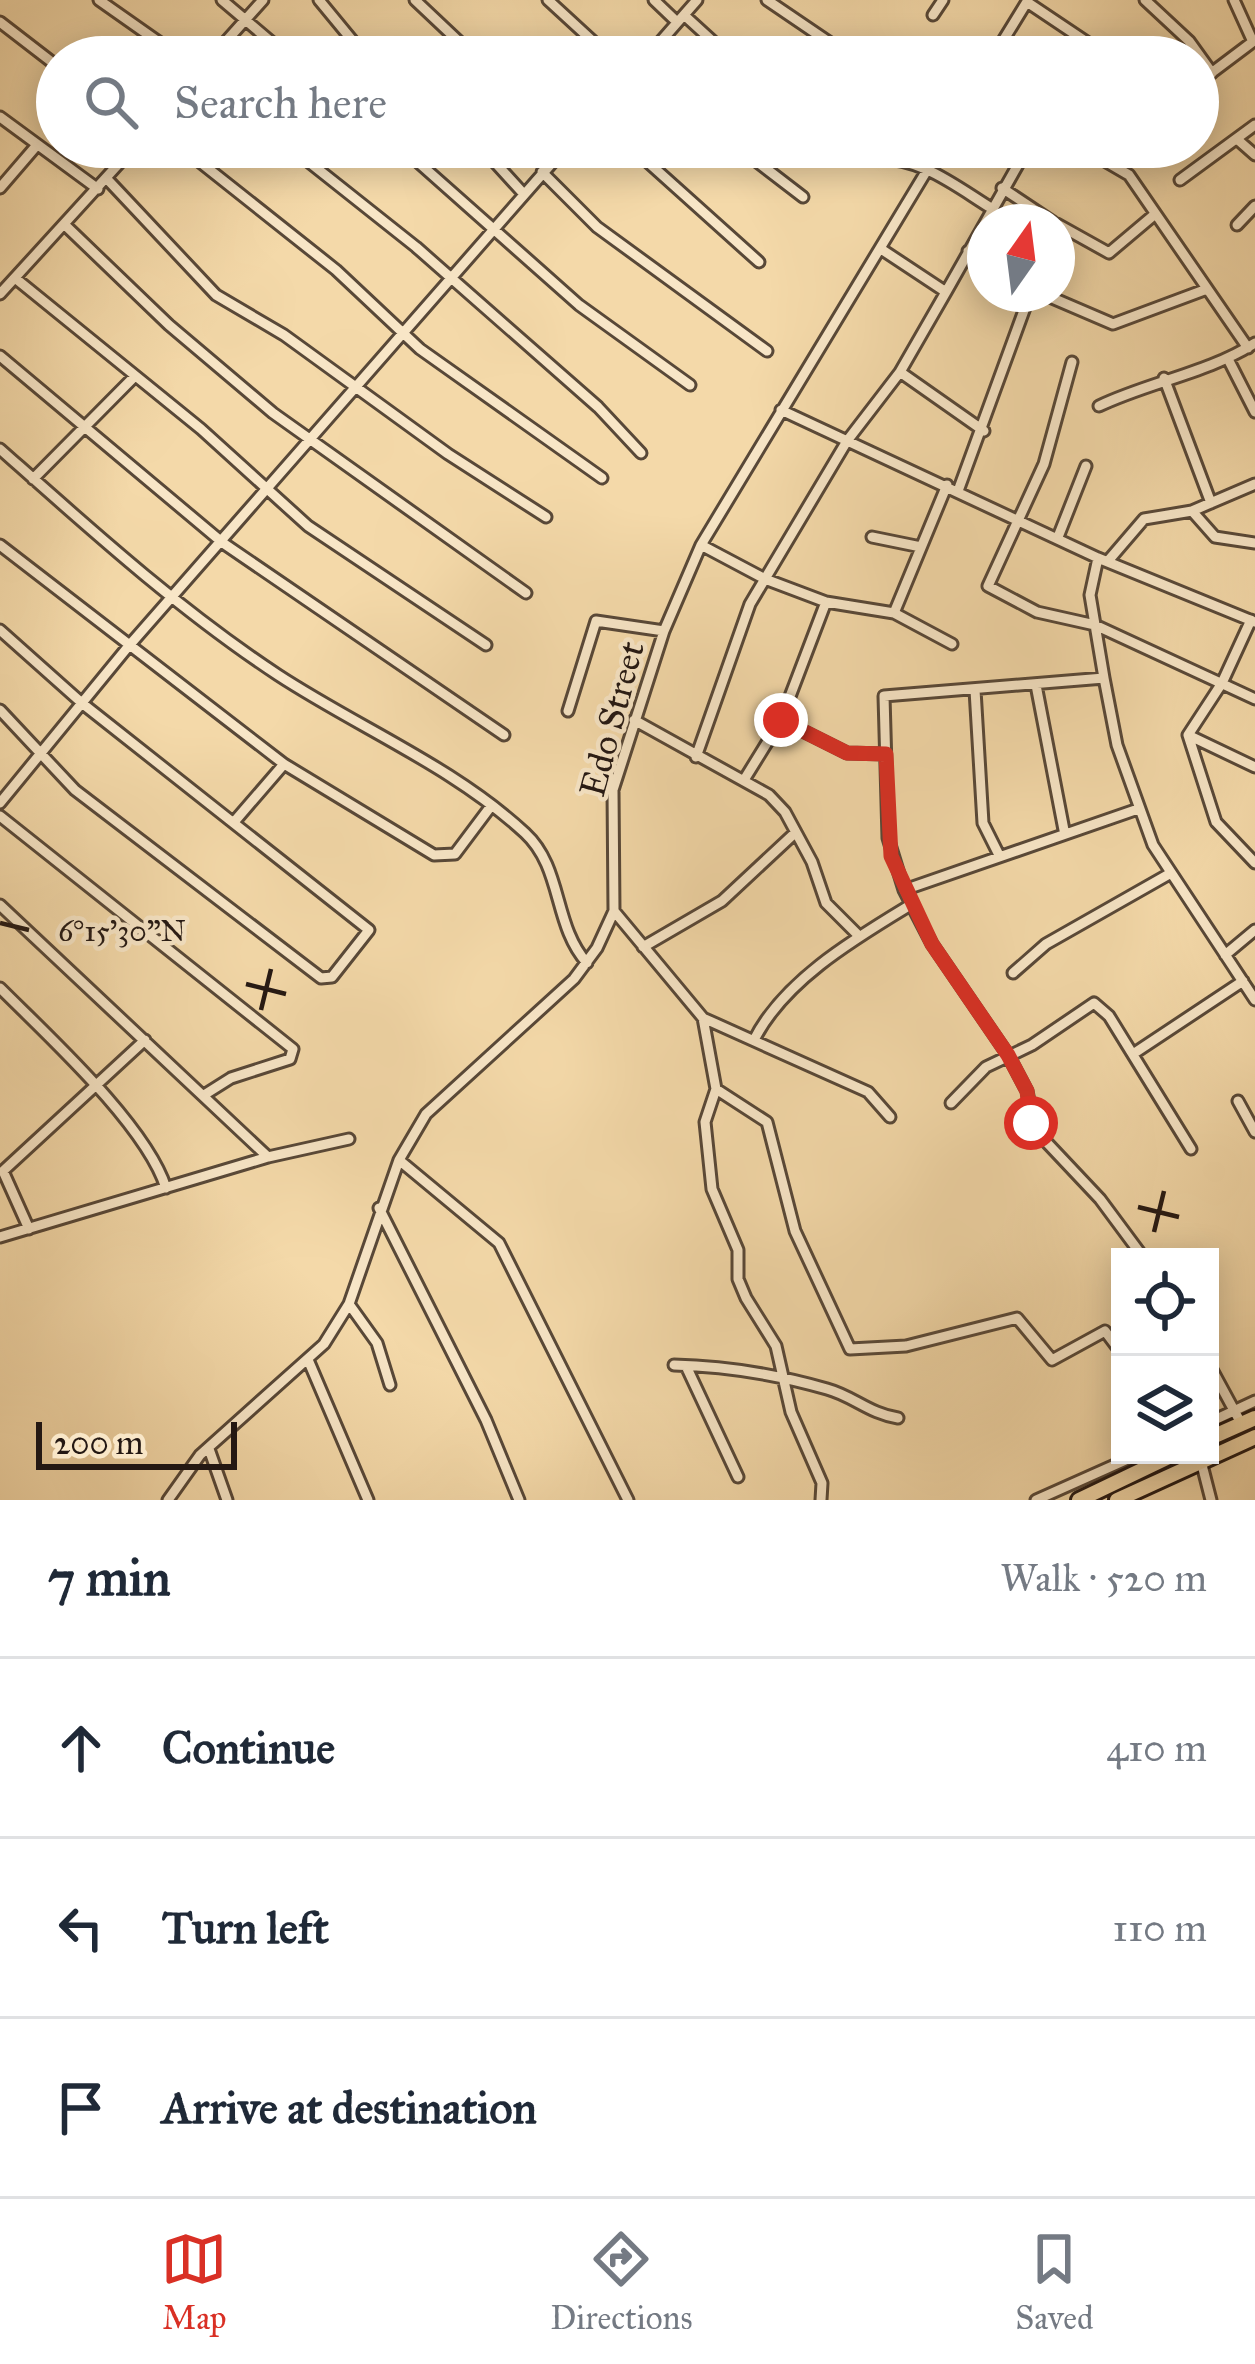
<!DOCTYPE html>
<html lang="en">
<head>
<meta charset="utf-8">
<style>
  :root { --surface:#fff; --page:#f2f2f3; --text:#1f2937; --muted:#747a83; --line:#e0e1e3; --accent:#d93025 }
  body { margin:0; font-family:"IM FELL Great Primer",serif; background:var(--page); color:var(--text) }
  .controls { position:absolute; right:36px; bottom:36px; display:grid; overflow:hidden; border-radius:0px; box-shadow:0 6px 30px #0003 }
  .controls button { width:108px; height:108px; display:grid; place-items:center; padding:0; border:0; border-bottom:3px solid var(--line); background:var(--surface); color:var(--text); font:60px sans-serif }
  .compass { position:absolute; left:967px; top:204px; width:108px; height:108px; border-radius:50%; background:var(--surface); box-shadow:0 6px 30px #0003; rotate:14deg }
  .scale { position:absolute; left:36px; bottom:30px; width:201px; box-sizing:border-box; padding-left:12px; border:6px solid #241813; border-top:0; font-size:33px; line-height:42px; white-space:nowrap; color:#241813; -webkit-text-stroke:9px #f8e6c7; paint-order:stroke }
  .stop { position:absolute; width:36px; height:36px; margin:-27px; border:9px solid #d93025; border-radius:50%; background:#fff }
  .stop.end { background:#d93025; border-color:#fff; box-shadow:0 3px 12px #0008 }
  .list { margin:0; padding:0; list-style:none }
  h2 { display:flex; justify-content:space-between; align-items:center; height:156px; margin:0; padding:0 48px; font-size:51px }
  h2 small { font-size:39px; font-weight:400; color:var(--muted) }
  .list li { display:grid; grid-template-columns:78px 1fr auto; gap:36px; align-items:center; box-sizing:border-box; height:180px; padding:0 48px; border-top:3px solid var(--line) }
  .list b { display:block; font-size:45px; white-space:nowrap }
  .list em { font-size:39px; font-style:normal; color:var(--muted) }
  .icon { flex:none; width:66px; height:66px; fill:none; stroke:currentColor; stroke-width:2; stroke-linecap:round; stroke-linejoin:round }
  .map { position:relative; flex:none; width:1255px; height:1500px; overflow:hidden }
  .search { position:absolute; background:var(--surface); box-shadow:0 6px 30px #0003; left:36px; right:36px; top:36px; height:132px; display:flex; align-items:center; gap:30px; box-sizing:border-box; padding:0 42px; border-radius:66px; color:var(--muted); font-size:45px }
  .sheet { height:696px; background:var(--surface) }
  nav { display:flex; justify-content:space-around; align-items:center; box-sizing:border-box; height:168px; border-top:3px solid var(--line); background:var(--surface); font-size:33px; color:var(--muted) }
  nav a { display:grid; justify-items:center; gap:6px }
  nav .on { color:var(--accent) }
  .map>svg:first-child { display:block }
</style>
</head>
<body>
<div class="map">
<svg width="1255" height="1500" viewBox="0 0 1255 1500">
  <rect width="100%" height="100%" fill="#f4d9a9"/>
  <filter id="stains"><feTurbulence type="fractalNoise" baseFrequency=".00167" numOctaves="4"/><feColorMatrix values="0 0 0 0 .2 0 0 0 0 .09 0 0 0 0 .02 0 0 0 .5 -.17"/></filter>
  <radialGradient id="worn" r=".72"><stop offset=".6" stop-color="#630" stop-opacity="0"/><stop offset="1" stop-color="#630" stop-opacity=".3"/></radialGradient>
  <g fill="none" stroke-linecap="round" stroke-linejoin="round">
    <defs>
      <path id="minor" d="M99,0L180,57
        M222,0L289,57
        M319,0L366,57
        M415,0L469,51
        M548,0L610,57
        M654,0L677,22
        M767,0L845,53
        M1145,0L1189,41L1212,73
        M1234,0L1253,42
        M1027,2L1109,57
        M684,15L730,57
        M933,15L943,0
        M0,22L57,66
        M212,57L263,0
        M647,57L697,0
        M993,57L1028,0
        M1198,83L1255,40
        M0,117L98,189
        M1238,140L1255,155
        M181,147L336,270L420,349L602,478
        M290,147L416,247L598,407L641,453
        M401,147L579,305L690,385
        M481,147L522,192
        M631,147L759,262
        M738,147L803,197
        M1081,147L1129,175L1248,348
        M873,159C919,156 954,185 991,208
        M542,172L597,227L767,351
        M107,179L216,295L284,335L448,454L546,517
        M1180,180L1255,125
        M0,188L37,145
        M1002,188L1053,222
        M1057,224L1109,253L1154,215
        M1237,225L1255,206
        M66,226L169,325L273,413L526,593
        M968,251L985,261
        M15,278L201,429L308,526L486,645
        M946,292L1028,147
        M0,294L134,147
        M1043,294L1113,324L1207,289
        M0,356L223,543L504,735
        M1228,359L1255,412
        M1072,362L1044,464L988,586L1037,612L1095,625L1255,699
        M900,372L984,431
        M1164,378L1211,503
        M1099,406C1149,382 1208,373 1255,343
        M781,410L1098,558L1255,622
        M0,449C89,528 178,609 278,675C359,728 454,767 525,833C563,868 553,925 587,963
        M33,479L134,377
        M958,491L1030,294
        M1192,511L1215,537L1255,543
        M872,537L921,547
        M1058,537L1086,466
        M0,545L284,764L434,855L455,854L491,806
        M701,545L765,579L826,602L894,613L952,644
        M1098,558L1090,595L1104,678
        M1108,561L1144,519L1192,511L1255,484
        M894,613L947,485
        M1251,620L1222,683L1188,735L1216,822L1255,863
        M0,630L83,704L369,930L332,977L321,978L75,790L0,710
        M1036,685L1064,830
        M975,690L983,823L999,855
        M568,711L596,621L664,631
        M634,720L769,795L785,812L812,862L826,903L859,936
        M781,720L847,753L885,754
        M1188,735L1255,767
        M696,757L750,604L847,441L900,372L946,292L881,249
        M744,780L781,720L826,602
        M0,803L127,648L566,147
        M0,816L293,1049L290,1059L231,1078L204,1095
        M234,822L284,764
        M904,890L1138,809
        M0,905L268,1157
        M614,911L703,1018L716,1089L767,1122L795,1231L850,1349L906,1346L1017,1318L1052,1360L1105,1331L1120,1351
        M643,947L722,901L796,832
        M1225,955L1255,930
        M1013,973L1046,944L1171,873
        M0,988C48,1036 146,1125 166,1188
        M703,1018L868,1092L890,1117
        M754,1040C784,980 856,938 912,904
        M1133,1054L1243,981
        M716,1089L705,1122L712,1189L738,1250V1279L746,1298L776,1346L791,1412L822,1483L821,1500
        M1238,1101L1255,1132
        M951,1103L986,1067L1032,1045L1094,1003L1109,1016L1191,1149
        M399,1160L499,1243L628,1500
        M3,1171L145,1040
        M3,1171L29,1229
        M379,1208L486,1420L519,1500
        M0,1237L268,1157L349,1139
        M1143,1257L1100,1199L1035,1130L1027,1091L1008,1055L932,944L904,890L888,838L884,696L1104,678L1117,745L1153,845L1255,1000
        M349,1304L377,1343L390,1385
        M309,1362L368,1500
        M674,1365C724,1366 778,1375 827,1389C853,1396 870,1414 898,1418
        M686,1366L738,1477
        M1210,1366L1242,1425
        M1210,1422L1255,1401
        M209,1449L227,1500
        M1201,1461L1211,1500
        M168,1500L200,1455L324,1344L349,1304L399,1160L426,1114L574,979L597,948L614,911L613,790L664,631L701,545L941,147
        M1036,1500L1137,1455"/>
      <path id="highway" d="M1210,1438L1255,1418
        M1079,1500L1173,1455
        M1117,1500L1255,1437"/>
    </defs>
    <!-- minor casing -->
    <use href="#minor" stroke="#584838" stroke-width="15"/>
    <!-- highway casing -->
    <use href="#highway" stroke="#241813" stroke-width="20"/>
    <!-- minor -->
    <use href="#minor" stroke="#f8e6c7" stroke-width="9"/>
    <!-- highway -->
    <use href="#highway" stroke="#f4d9a9" stroke-width="14"/>
  </g>
  <g fill="none" stroke-linecap="round" stroke-linejoin="round">
    <!-- route -->
    <path stroke="#d93025" stroke-width="15" d="M781,720L847,753L886,754L891,856L932,944L1008,1055L1027,1091L1031,1123"/>
  </g>
  <!-- ticks -->
  <path fill="none" stroke="#241813" stroke-width="4.5" d="M0,923L29,930M246,984L286,994M261,1010L271,969M1138,1207L1179,1217M1154,1232L1164,1191"/>
  <g text-anchor="middle" dominant-baseline="central" stroke-width="9" stroke-linejoin="round" paint-order="stroke">
    <!-- street labels -->
    <g font-size="36" fill="#241813" stroke="#f8e6c7">
      <text transform="translate(612 719) rotate(-75)">Edo Street</text>
    </g>
  </g>
  <g font-size="30" text-anchor="middle" fill="#241813" stroke="#f8e6c7" stroke-width="9" stroke-linejoin="round" paint-order="stroke">
    <text x="122" y="941">6°15'30"N</text>
  </g>
  <rect width="100%" height="100%" filter="url(#stains)"/>
  <rect width="100%" height="100%" fill="url(#worn)"/>
</svg>
<div class="controls">
<button><svg class="icon" aria-label="locate" viewBox="0 0 24 24"><circle cx="12" cy="12" r="6"/><path d="M12 2v4M12 18v4M2 12h4M18 12h4"/></svg></button>
<button><svg class="icon" aria-label="layers" viewBox="0 0 24 24"><path d="M12 4l9 5-9 5-9-5zM3 14l9 5 9-5"/></svg></button>
</div>
<svg class="compass" viewBox="-18 -18 36 36"><path d="M0-13l5 13h-10z" fill="#e53935"/><path d="M0 13l5-13h-10z" fill="#747a83"/></svg>
<div class="scale">200 m</div>
<div class="stop" style="left:1031px;top:1123px"></div>
<div class="stop end" style="left:781px;top:720px"></div>
<div class="search"><svg class="icon" aria-label="search" viewBox="0 0 24 24"><circle cx="10" cy="10" r="6"/><path d="M15 15l6 6"/></svg>Search here</div>
</div>
<section class="sheet">
<h2>7 min<small>Walk · 520 m</small></h2>
<ul class="list">
<li><svg class="icon" aria-label="ahead" viewBox="0 0 24 24"><path d="M12 20V5M6 11l6-6 6 6"/></svg><div><b>Continue</b></div><em>410 m</em></li>
<li><svg class="icon" aria-label="left" viewBox="0 0 24 24"><path d="M17 20v-9H6M10 6l-5 5 5 5"/></svg><div><b>Turn left</b></div><em>110 m</em></li>
<li><svg class="icon" aria-label="arrive" viewBox="0 0 24 24"><path d="M6 21V4h12l-3 4 3 4H6"/></svg><div><b>Arrive at destination</b></div></li>
</ul>
</section>
<nav>
<a class="on"><svg class="icon" aria-label="map" viewBox="0 0 24 24"><path d="M3 6l6-2 6 2 6-2v14l-6 2-6-2-6 2zM9 4v14M15 6v14"/></svg>Map</a>
<a><svg class="icon" aria-label="directions" viewBox="0 0 24 24"><path d="M12 3l9 9-9 9-9-9zM9 14v-3h6M13 9l2 2-2 2"/></svg>Directions</a>
<a><svg class="icon" aria-label="saved" viewBox="0 0 24 24"><path d="M7 4h10v16l-5-4-5 4z"/></svg>Saved</a>
</nav>
</body>
</html>
